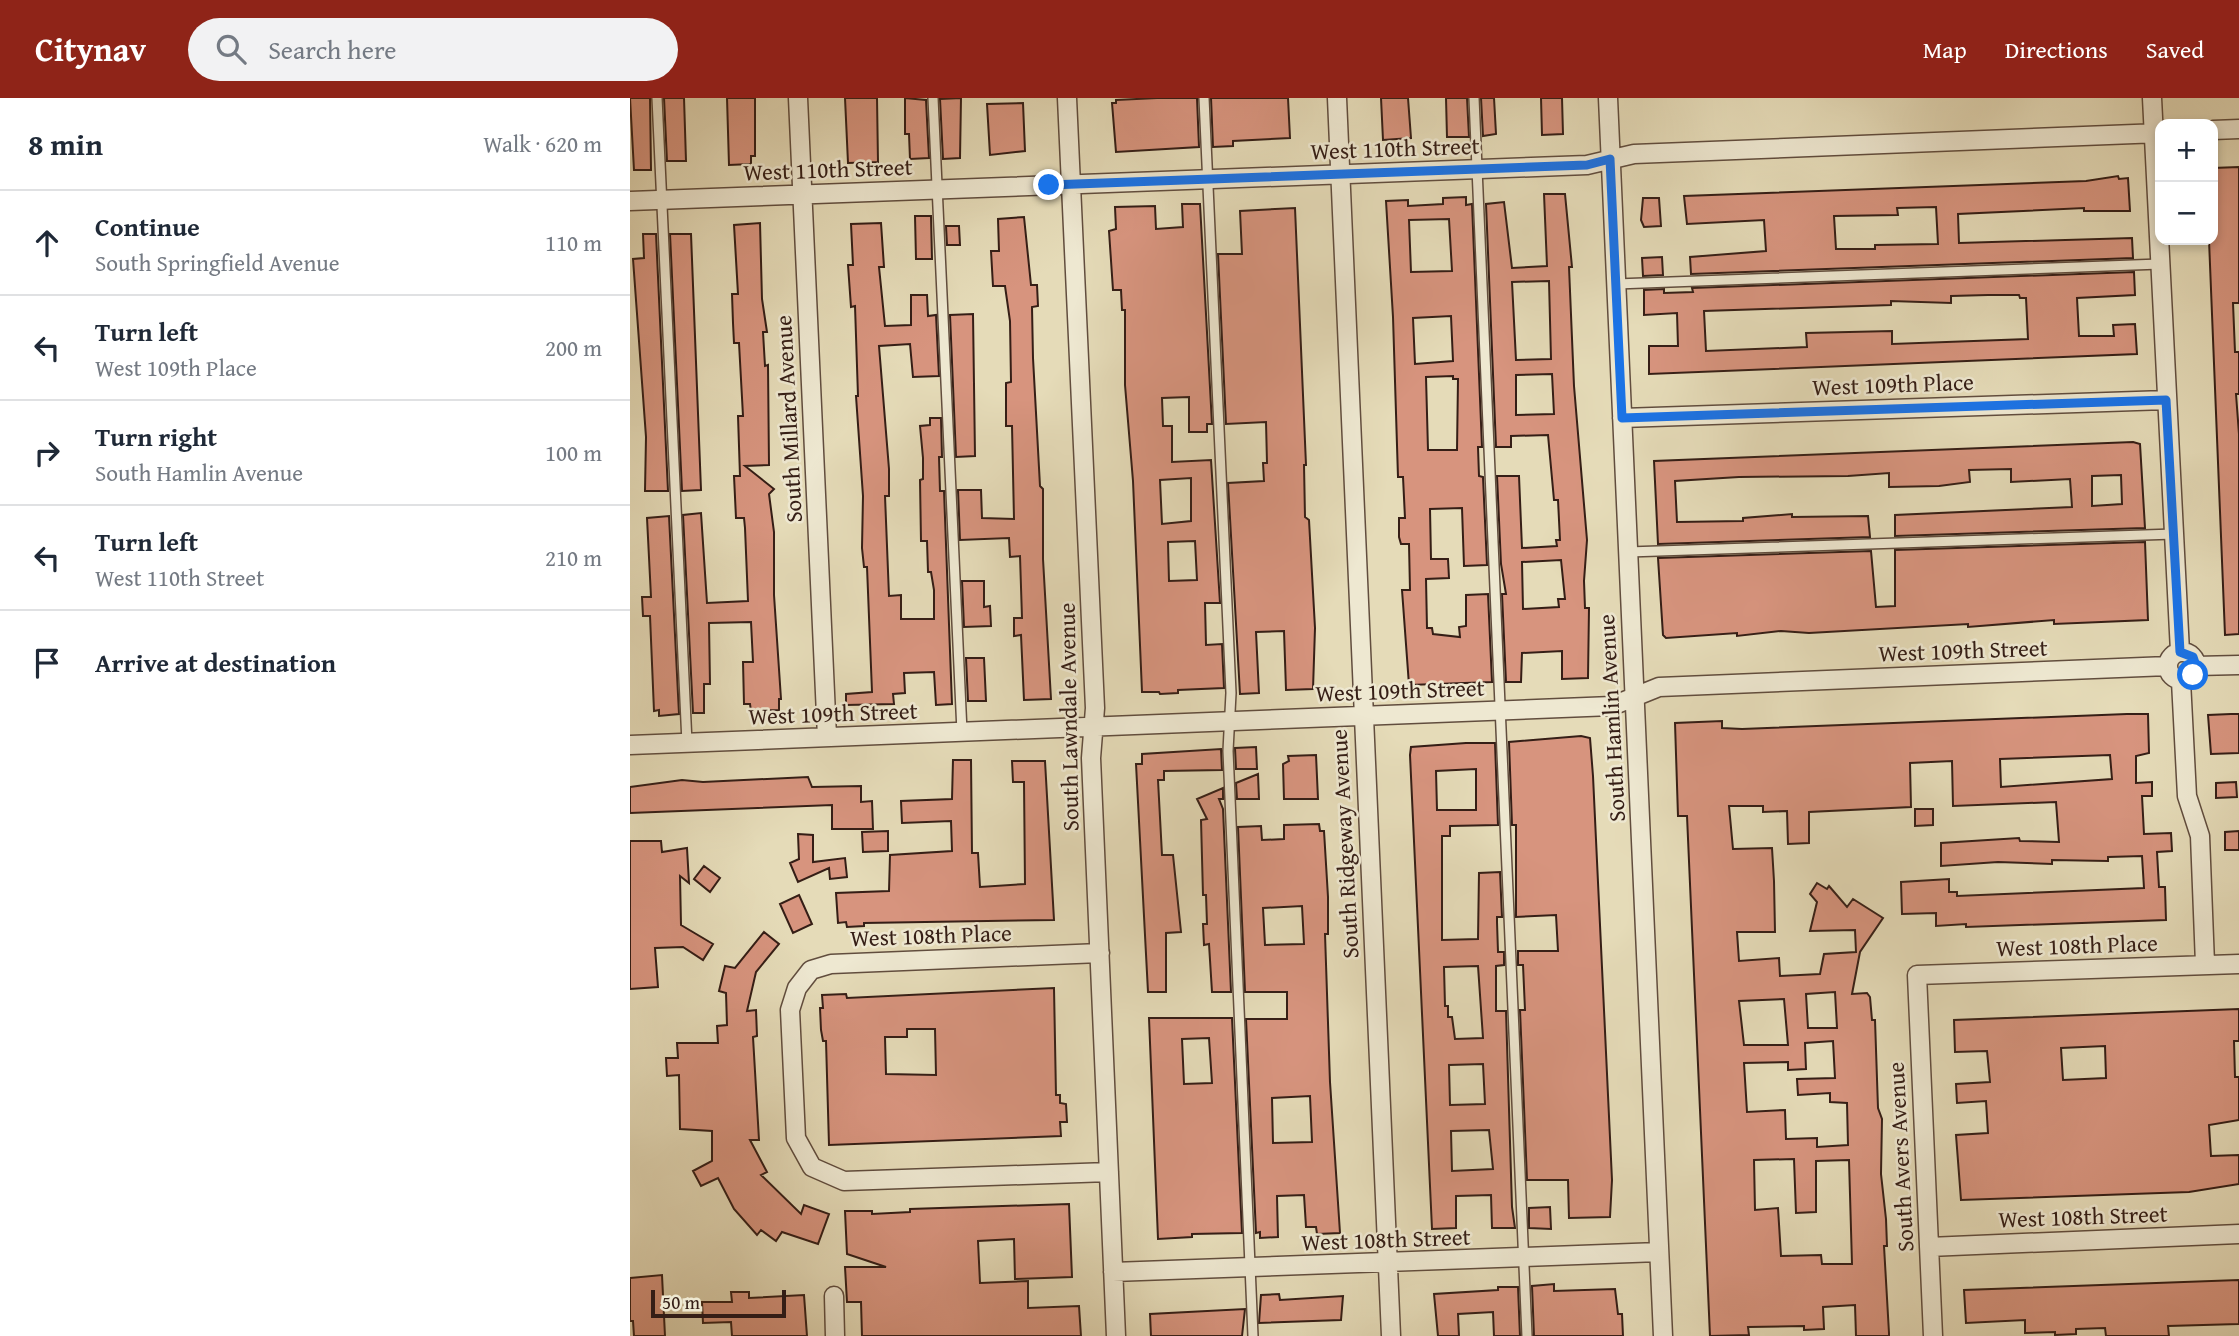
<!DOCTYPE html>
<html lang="en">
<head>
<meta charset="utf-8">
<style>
  :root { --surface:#fff; --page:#f2f2f3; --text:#1f2937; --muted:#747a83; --line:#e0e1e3; --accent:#8f2418 }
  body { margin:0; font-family:"Gentium Book Plus",serif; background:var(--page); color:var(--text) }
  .controls { position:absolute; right:21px; top:21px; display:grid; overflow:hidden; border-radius:14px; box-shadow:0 4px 10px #0003 }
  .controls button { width:63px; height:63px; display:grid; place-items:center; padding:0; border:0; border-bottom:2px solid var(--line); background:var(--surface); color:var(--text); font:35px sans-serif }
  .scale { position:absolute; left:21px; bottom:18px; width:135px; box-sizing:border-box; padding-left:7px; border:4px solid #351e16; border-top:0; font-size:19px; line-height:24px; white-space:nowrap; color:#351e16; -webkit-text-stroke:5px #eee8d1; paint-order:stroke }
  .stop { position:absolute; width:21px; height:21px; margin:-16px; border:5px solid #1a73e8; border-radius:50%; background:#fff }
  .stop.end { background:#1a73e8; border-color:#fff; box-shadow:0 2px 7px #0008 }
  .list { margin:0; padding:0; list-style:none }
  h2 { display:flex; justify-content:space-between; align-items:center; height:91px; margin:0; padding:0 28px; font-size:30px }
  h2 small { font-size:23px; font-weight:400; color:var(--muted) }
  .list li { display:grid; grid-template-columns:46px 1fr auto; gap:21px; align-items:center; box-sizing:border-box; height:105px; padding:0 28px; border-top:2px solid var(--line) }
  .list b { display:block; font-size:26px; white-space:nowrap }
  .list p { margin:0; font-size:23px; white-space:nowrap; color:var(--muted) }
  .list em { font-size:23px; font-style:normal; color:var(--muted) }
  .icon { flex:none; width:38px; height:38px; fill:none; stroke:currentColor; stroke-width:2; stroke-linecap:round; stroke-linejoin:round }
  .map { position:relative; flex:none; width:1609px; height:1238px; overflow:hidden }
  header { display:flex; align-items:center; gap:42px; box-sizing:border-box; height:98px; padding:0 35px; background:var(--accent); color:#fff }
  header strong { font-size:33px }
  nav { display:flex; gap:38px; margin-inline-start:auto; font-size:24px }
  .search { width:490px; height:63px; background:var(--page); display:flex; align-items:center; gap:18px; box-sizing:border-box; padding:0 24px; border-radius:38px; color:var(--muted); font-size:26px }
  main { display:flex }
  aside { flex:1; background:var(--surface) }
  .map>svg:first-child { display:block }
</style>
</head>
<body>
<header>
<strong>Citynav</strong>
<div class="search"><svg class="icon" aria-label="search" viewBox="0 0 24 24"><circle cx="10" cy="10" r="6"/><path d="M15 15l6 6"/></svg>Search here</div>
<nav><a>Map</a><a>Directions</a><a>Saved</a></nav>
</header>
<main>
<aside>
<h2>8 min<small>Walk · 620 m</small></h2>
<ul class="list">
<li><svg class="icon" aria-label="ahead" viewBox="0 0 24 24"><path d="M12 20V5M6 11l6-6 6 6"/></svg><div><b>Continue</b><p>South Springfield Avenue</p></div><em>110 m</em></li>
<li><svg class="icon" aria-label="left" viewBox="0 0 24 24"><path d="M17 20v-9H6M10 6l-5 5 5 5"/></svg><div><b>Turn left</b><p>West 109th Place</p></div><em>200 m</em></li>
<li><svg class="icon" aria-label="right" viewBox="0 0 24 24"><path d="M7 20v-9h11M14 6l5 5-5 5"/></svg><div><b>Turn right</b><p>South Hamlin Avenue</p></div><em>100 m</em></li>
<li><svg class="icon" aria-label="left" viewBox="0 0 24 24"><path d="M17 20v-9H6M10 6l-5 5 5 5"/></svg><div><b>Turn left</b><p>West 110th Street</p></div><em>210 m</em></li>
<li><svg class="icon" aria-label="arrive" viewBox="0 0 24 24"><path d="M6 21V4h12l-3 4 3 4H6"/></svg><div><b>Arrive at destination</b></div></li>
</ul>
</aside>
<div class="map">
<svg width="1609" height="1238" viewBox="0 0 1609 1238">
  <rect width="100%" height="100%" fill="#e5dbb8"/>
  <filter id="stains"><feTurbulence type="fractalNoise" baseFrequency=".00286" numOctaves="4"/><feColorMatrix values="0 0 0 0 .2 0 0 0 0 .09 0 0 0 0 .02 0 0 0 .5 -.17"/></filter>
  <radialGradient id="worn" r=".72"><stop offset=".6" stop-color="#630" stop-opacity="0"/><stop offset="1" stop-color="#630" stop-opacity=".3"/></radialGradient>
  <!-- building -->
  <path fill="#d7947e" stroke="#351e16" stroke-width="2" fill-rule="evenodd" d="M0,0H20L21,72H4Z
    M34,0H54L56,63H37Z
    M97,0H125V58H121V66L99,67Z
    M215,0H247L248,64L218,65Z
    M275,0L296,2L299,60L280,61L279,36H275Z
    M331,0L330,60L313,61L310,1Z
    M527,0H567L569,49L486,54L482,5H486V2Z
    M581,0H658L660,40L603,43V48L583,49Z
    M751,0H778L781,40L753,42Z
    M816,0H837L839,39H817Z
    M851,0H864L866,36L853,38Z
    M911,0H932L933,36L912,37Z
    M393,5L395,53L360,57L357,6Z
    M1609,69V205H1603L1605,254H1609V296H1606L1609,336V536L1595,537L1579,142H1583V70Z
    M1488,78L1489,81L1498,80L1500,113H1454V110L1328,116L1329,145L1502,140L1503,160L1061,176L1060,159L1136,153L1134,122L1057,126L1054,98L1456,83ZM1306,109L1308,146L1245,147V151H1206L1204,118L1268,117L1267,110Z
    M914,96H935L942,169H939L944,288L957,442L954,483L955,510H959L958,580L932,581V553L892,555L891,584H876L872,496H876L871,466L867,378H889L892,450L927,448L926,442H930L928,402H924L918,337L881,338V349H866L856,106L874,104L882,170L917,168ZM919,183L921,261L886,262L882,184ZM922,276L924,316L886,317V277ZM931,462L935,501H928L929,509L893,511L892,464Z
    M836,99V107L842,106L852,349H848L849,378L853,379L857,467L834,468L832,410L800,411L801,461H818L819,480L796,481L797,530H802L803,536L830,539L829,529L836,528V497L858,496L862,584L779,587L772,492H780L779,446H771L769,439V420H775L773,379H768L763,219L756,103L778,102V108L813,106V100ZM819,121L822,173L781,174L779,122ZM821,218L823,263L785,266L783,220ZM823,278V281H828L827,352H798L796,279Z
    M1013,100H1029L1031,128L1014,129L1011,122Z
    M552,106H570L582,326H577V334H559V299L532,300L533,328H542V364L581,362L590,505H575L576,547L592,546L594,590L548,592V595L530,596L529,594H512L503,383L495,287V212H492L491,192H483L479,133L486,131L485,109L525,108L526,131L553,129ZM561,380V423L532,426L530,382ZM565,443L567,482L539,483L538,444Z
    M665,110L676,367H674L675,419L679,422L685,530L683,591L656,592L654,533L626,534L629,595L610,596L598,385L634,383L633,365H637L636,324L596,326L588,156H612L610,113Z
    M285,118H301L302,161H286Z
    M394,119L401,187H407L408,208L402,209L403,260L410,388L413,391V461L421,601L394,602L391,537L384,538V520H392L390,458L380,459L379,440L330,442L328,392H351L352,420L384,421L382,328H376V285L381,284L380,223L375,188H363L361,153H369L368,121Z
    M130,125L132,201L137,234H133L135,268L138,267L139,367L115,368L144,391L139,396L144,434V497L151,601H149V612L121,613L120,606H114L113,564H123L121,524L79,525L80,586H74V615H63L53,417L71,415L77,505L118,503L115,430L114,420H106L104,378H110L108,318H113L109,245H104L103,225L102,196H108L104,127Z
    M251,125L254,169H249L255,228L281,227V197H297L298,218L306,217L309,278L283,279L280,246L249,248L259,371V398H255L259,498L271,497V521H304V492L301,474H298L297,443H291L290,382L293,381V360L290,328L300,327V320H311L312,359H309L310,393H314L322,606L306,607L304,574L274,575L275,595L263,596L264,606L216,607V596L242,594L237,469H234L232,450L233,398L226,298H228L225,208L221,209L218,167H223L221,126Z
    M316,128H329L330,147H317Z
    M13,136H26L38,393H15L16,339L3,161L14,160Z
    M40,136H61L71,392L52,393Z
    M1032,159L1033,177L1013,178L1012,160Z
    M1504,174L1505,197L1447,200L1449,238H1484L1483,227L1505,226L1507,256L1019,276V248H1048L1047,215L1014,217V192L1034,191V195L1063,194L1062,190ZM1358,197H1389L1390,200H1396L1398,241L1262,246V233L1176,235L1177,249L1076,253L1074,213L1261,207V203L1321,205V198Z
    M343,216L345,358L326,359L320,217Z
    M1503,344L1510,346L1515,430L1265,438V417L1442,409L1440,381L1381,384V371L1339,372L1340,384L1309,388L1259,389V375L1218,378L1109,379L1045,383L1047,424L1113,423V420L1162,416V419L1238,418L1240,439L1028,446L1024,363ZM1491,377L1492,406L1462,408V378Z
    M39,418L49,616L29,618V612L24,613L20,518H13L12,499H21L17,420Z
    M1515,444L1518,522L1424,526V522L1338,529V526L1179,535L1151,533L1107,538V535L1036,540L1033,537L1028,460L1241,453L1246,509L1265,508V452Z
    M332,483H354V509L360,508L361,528L334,529Z
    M336,560H354L356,603H338Z
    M1497,616H1518L1519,655L1506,658V685L1522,684V698H1512L1514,736L1541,735L1542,753L1527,754L1529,789H1535L1536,822L1336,829V826L1306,828V815L1272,816L1271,784L1319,781V794H1327V798L1514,790L1512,758L1478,759V763L1422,762V766L1368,764L1311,768V745L1389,740L1390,743L1429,744L1426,704L1323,708L1322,663L1280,665L1281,709L1179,714V745L1158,746L1157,713L1133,714V708H1099L1103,751L1142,750L1144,783L1145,834H1107L1109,863L1149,860L1150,878L1190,876L1194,856L1226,854L1225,832L1180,833L1187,804L1180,796L1187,785L1197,791L1199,788L1217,809L1223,801L1253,820L1230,854L1222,896L1237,895L1240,899L1242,922H1245L1248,1010L1252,1021L1251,1076L1256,1121L1257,1148H1254L1259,1235V1238H1226L1225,1207L1193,1209L1194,1231L1174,1232V1228L1118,1229L1119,1237L1080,1238L1057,718H1048L1045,625L1092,623V630L1112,631ZM1480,657L1482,681L1371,689L1370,661ZM1205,894L1207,930H1178L1176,896ZM1154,901L1158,947H1114L1109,903ZM1203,943L1205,980L1167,981L1168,997L1200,995V1004L1217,1005L1218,1047L1187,1049V1040L1156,1041L1155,1012L1117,1014L1114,965L1158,964V972L1176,971L1175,945ZM1164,1061L1166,1115L1186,1114V1063L1219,1062L1222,1166H1192L1191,1157L1151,1158L1148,1110L1125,1112L1124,1062Z
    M1601,616H1609V655L1581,656L1578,617Z
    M951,638L960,640L963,678L982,1082L980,1119L939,1120L938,1082H897L890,912H895L893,867H888V853H928L926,817L886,819V727H882L879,644Z
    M836,645H865L868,727L820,728V738H812V842L848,841L849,775L870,774L872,819H867V824L868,854H874V867L866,868V913H876L882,1109L885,1130H862L861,1097L826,1098V1130L802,1131L780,657L781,649ZM846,671V712H807L806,673ZM848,868L853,940L825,941L822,919H818V908H815L814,869ZM853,966L855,1006L820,1007L819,967ZM859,1032L863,1071L822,1073L821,1033Z
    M626,649L627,671H606L605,650Z
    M591,651L592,672L534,673V682H528L532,757H543L551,834L536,835V894H518L506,666H512V656Z
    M686,657L688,701H654L653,666L659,663L658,658Z
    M323,662H341L342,755H348L350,789L395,786L394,684H383L382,663H415L424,822L234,825V828L217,829L216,824L208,825L206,795L259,793L260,757L322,753L321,723L272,725L271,703L322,701Z
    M628,676L629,701H607L606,685Z
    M178,679L182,689L231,688V704L242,703L243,731H202V707L0,715V689L52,682L73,684Z
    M1606,684L1607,699L1586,700V685Z
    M593,690V701H589L593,711L601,894H582L579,846L574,847L573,826H577L576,797H573L571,722L577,721L567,701Z
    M1285,711H1303V727L1285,728Z
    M689,726L690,733H694L698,799V836H695L700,984L710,1135L687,1136L686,1129H676L674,1097L647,1098L648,1139L630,1140V1134L626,1135L616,921H657V894H615L608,729L631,728L632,742L654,741V727ZM672,808L674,846L635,847L633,810ZM680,998L682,1044L643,1045L642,1000Z
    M258,733V753L233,754L232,734Z
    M1609,733V752H1595V734Z
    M168,736L183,737V764L215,760L217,779L200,781L199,770L168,784L160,765L169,761Z
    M0,743H31L32,754L57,750L59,785L50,778L51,827L83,846L73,862L53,849L25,850L28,889L0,891Z
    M74,768L90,780L80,794L64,781Z
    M169,797L182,826L163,835L150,806Z
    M134,834L149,846L126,874L117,913L126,912L127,938L123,939L129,1042H120L137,1074L131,1077L171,1116L174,1107L199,1116L188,1146L152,1134L146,1143L131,1132L127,1137L104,1111L88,1080L71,1088L63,1073L82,1063V1033L50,1031L49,977L37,978L36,960H48L47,945H88L87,928L97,927L96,895L89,893L95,868L105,870Z
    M424,890L426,997H430V1005L436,1006L437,1024H430L431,1038L199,1047L196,943H193L191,932L190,910H193L192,897L216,896L217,900ZM277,931H305L306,977L256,976L255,939H277Z
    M1609,911V943H1604L1605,979H1609V1022L1579,1027L1581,1058L1609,1057V1086L1559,1094L1331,1102L1326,1037L1358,1035L1356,1003L1327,1005L1326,986L1360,984L1357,953L1325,954L1324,922ZM1475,948L1476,980L1433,982L1431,950Z
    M519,920H602L612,1135L562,1136V1139L528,1141ZM579,940L582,985L554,986L552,941Z
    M439,1106L442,1179L385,1181L384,1141L348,1143L350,1185L398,1183V1210L449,1208L451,1238H232L231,1204H217L215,1169H256L217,1156L215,1113H242V1116L280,1114V1111Z
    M920,1109L921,1131L899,1130V1110Z
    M32,1177L35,1238H4L3,1223H0V1180Z
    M1609,1182V1226L1538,1228L1539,1238H1476L1475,1230L1446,1231V1236L1425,1237V1234L1395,1235V1222L1336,1225L1334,1192Z
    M924,1186V1193L985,1191L988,1216H992L993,1238H904L902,1188Z
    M868,1189H888L890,1238H864L863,1214L828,1216L829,1238H808L804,1196L868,1192Z
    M101,1194H119V1200L174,1197L177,1238H102L101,1224L73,1225L72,1204H102Z
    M649,1196L650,1202L713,1198L711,1222L629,1225L631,1197Z
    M615,1211L612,1238H521L520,1216Z"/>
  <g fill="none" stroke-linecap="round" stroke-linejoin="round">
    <defs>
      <path id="service" d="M27,0L57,645
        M303,0L332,634
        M574,0L601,595L598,653L623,1238
        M844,0L897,1238
        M986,186L1530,166
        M998,454L1544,436"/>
      <path id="minor" d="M168,0L197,639
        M437,0L465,610L461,660L486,1238
        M707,0L761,1238
        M978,0L1033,1238
        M1522,0L1550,554
        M1583,32L1609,31
        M0,103L957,67L1004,56L1530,35
        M992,320L1536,302
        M1538 568a14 14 0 1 1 28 0a14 14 0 1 1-28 0Z
        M1566,568L1609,567
        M1551,583L1557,698L1570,738L1575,866
        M0,647L982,608L1029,589L1538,568
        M470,855L201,866L181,872L167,890L160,912L166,1040L182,1069L214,1083L479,1074
        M1299,1149L1609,1136
        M483,1174L1029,1154
        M204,1198L205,1238
        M1303,1238L1287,877L1609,866"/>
    </defs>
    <!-- service casing -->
    <use href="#service" stroke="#614d3e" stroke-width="12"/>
    <!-- minor casing -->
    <use href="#minor" stroke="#614d3e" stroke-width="21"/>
    <!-- service -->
    <use href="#service" stroke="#eee8d1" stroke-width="9"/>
    <!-- minor -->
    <use href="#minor" stroke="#eee8d1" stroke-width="18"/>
  </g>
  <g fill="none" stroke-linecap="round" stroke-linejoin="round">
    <!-- route -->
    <path stroke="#1a73e8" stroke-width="9" d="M419,87L957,67L980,61L992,320L1536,302L1550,554L1563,559L1566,568L1563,577"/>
  </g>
  <g text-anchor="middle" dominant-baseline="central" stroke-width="5" stroke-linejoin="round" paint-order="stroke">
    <!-- street labels -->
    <g font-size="23" fill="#351e16" stroke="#eee8d1">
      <text transform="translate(765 50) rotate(-2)">West 110th Street</text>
      <text transform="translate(198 71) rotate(-2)">West 110th Street</text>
      <text transform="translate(1263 286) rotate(-2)">West 109th Place</text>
      <text transform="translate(158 321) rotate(-93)">South Millard Avenue</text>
      <text transform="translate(1333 552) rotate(-2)">West 109th Street</text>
      <text transform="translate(770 592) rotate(-2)">West 109th Street</text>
      <text transform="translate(203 615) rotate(-2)">West 109th Street</text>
      <text transform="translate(438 619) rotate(-91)">South Lawndale Avenue</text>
      <text transform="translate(981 620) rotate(-93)">South Hamlin Avenue</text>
      <text transform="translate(714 746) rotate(-93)">South Ridgeway Avenue</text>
      <text transform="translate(301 837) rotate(-2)">West 108th Place</text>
      <text transform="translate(1447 847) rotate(-2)">West 108th Place</text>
      <text transform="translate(1270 1059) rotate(-93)">South Avers Avenue</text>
      <text transform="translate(1453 1118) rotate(-2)">West 108th Street</text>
      <text transform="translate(756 1141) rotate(-2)">West 108th Street</text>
    </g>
  </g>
  <rect width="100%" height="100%" filter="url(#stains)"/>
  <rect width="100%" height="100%" fill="url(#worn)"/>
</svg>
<div class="controls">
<button>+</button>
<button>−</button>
</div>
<div class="scale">50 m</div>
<div class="stop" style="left:1563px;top:577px"></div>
<div class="stop end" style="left:419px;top:87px"></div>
</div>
</main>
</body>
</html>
